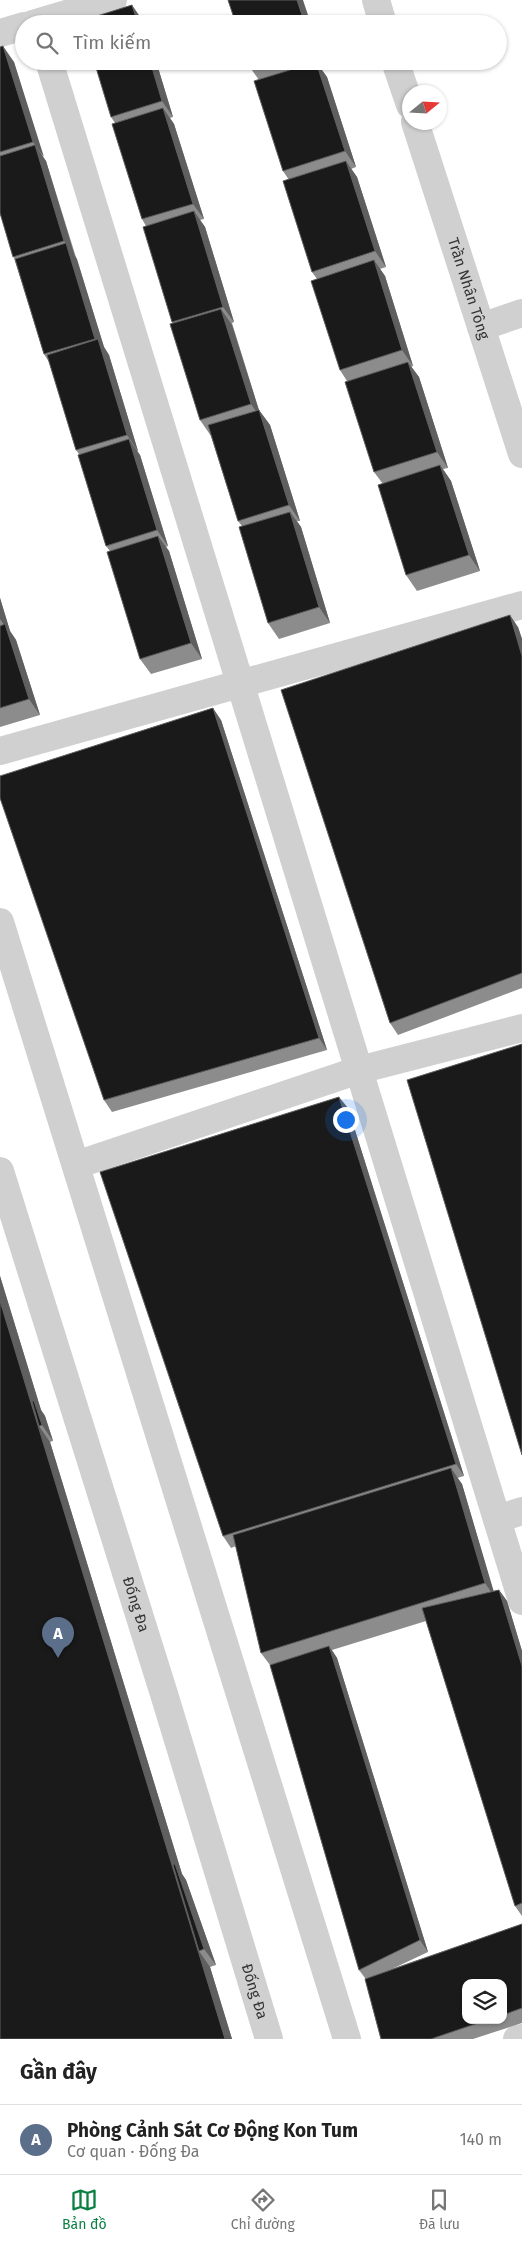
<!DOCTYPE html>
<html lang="vi">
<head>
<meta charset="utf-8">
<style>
  :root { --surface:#fff; --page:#f2f2f2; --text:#222; --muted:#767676; --line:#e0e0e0; --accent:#0b8043 }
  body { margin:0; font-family:"Fira Sans",sans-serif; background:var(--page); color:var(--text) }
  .controls { position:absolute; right:15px; bottom:15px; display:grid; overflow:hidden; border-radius:10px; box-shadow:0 1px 4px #0004 }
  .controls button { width:45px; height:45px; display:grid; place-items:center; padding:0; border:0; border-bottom:1px solid var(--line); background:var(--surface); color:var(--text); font:25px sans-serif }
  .compass { position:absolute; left:402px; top:85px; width:45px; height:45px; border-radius:50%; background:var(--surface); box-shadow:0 1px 4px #0004; rotate:72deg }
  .you { position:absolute; left:345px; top:1119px; width:18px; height:18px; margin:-12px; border:4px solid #fff; border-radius:50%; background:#1a73e8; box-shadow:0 0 0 8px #1a73e833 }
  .badge { display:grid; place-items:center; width:32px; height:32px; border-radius:50%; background:var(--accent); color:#fff; font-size:16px; font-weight:700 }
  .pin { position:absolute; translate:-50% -41px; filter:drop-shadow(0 1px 2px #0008) }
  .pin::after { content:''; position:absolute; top:26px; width:18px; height:15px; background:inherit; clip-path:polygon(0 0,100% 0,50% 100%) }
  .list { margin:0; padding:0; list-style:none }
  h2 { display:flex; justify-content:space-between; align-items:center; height:65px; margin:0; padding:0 20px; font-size:21px }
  h2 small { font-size:16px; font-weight:400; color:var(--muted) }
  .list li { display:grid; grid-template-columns:32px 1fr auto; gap:15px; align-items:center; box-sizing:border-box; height:70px; padding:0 20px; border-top:1px solid var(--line) }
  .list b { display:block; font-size:19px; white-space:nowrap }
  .list p { margin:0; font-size:16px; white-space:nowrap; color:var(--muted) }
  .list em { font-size:16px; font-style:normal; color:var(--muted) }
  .icon { flex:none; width:28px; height:28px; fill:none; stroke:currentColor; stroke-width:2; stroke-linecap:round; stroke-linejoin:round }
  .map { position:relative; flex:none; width:522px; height:2039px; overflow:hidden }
  .search { position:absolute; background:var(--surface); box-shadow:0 1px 4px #0004; left:15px; right:15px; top:15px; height:55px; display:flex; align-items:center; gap:12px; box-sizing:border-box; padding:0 18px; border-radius:28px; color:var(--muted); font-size:19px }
  .sheet { height:135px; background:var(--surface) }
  nav { display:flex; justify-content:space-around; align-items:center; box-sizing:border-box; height:70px; border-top:1px solid var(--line); background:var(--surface); font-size:14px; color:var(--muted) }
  nav a { display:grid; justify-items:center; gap:2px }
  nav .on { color:var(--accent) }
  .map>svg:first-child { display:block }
</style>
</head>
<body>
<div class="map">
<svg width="522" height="2039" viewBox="0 0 522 2039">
  <rect width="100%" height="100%" fill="#fff"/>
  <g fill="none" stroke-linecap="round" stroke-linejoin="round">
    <!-- street -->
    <g stroke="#d0d0d0" stroke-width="28">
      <path d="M376,0L383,24"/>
      <path d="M33,24L113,0"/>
      <path d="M0,33L24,26"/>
      <path d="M49,61L522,1601"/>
      <path d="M395,61L410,105"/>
      <path id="s1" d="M415,122L522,454"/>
      <path d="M481,327L522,313"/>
      <path d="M0,751L522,605"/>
      <path d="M0,922L347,2039"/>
      <path d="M76,1165L359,1070L522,1028"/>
      <path id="s2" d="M0,1171L164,1694L269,2039"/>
      <path d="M497,1519L522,1511"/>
      <path d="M517,2039L522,2038"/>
    </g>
  </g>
  <!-- wall -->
  <path fill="#8c8c8c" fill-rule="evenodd" d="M0,47L14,62L43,157L46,161L104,347L109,355L138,451H137L140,455L168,546L166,547L169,551L202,659L151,674L140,659L110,551L106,546L79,454L76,450L49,362L44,354L0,213Z
    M156,61L173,117L170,118L174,124L204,219L200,220L205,227L234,322L232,323L259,410L270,425L300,521H297L301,527L330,623L279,639L268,623L242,526L238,521L211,436L200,420L172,322L146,226L142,219L115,123L111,117Z
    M248,61H323L317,63L327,77L356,167L351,169L357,177L386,267L380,269L385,276L413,366L411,367L419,377L448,468L443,469L451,481L480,571L417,591L406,575L383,484L374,472L347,381L340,370L317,279L312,272L289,180L283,171L259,80L249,66Z
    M0,598L10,631L16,640L40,715L0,727Z
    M518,627L522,639V988L398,1035L390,1023Z
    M221,720L327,1050L112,1112L104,1100Z
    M348,1108L464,1476L457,1478L462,1484L493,1591L499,1590L507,1601L522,1651V1916L515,1906L426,1621L332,1650L337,1658L428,1952L394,1968L522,1924V2023L473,2039H381L365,1978L359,1970L270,1665L261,1653L236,1546L231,1548L223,1536ZM503,1983V2020H466Z
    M0,1276L41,1410L45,1416L53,1441L50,1442L182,1874L186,1880L216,1965L210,1967L232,2039H0Z"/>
  <!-- shaded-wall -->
  <path fill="#5f5f5f" d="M297,0H303L311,24H305Z
    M132,5L143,21L144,24H138Z
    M3,46L14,62L44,157L33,142Z
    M150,61H156L173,117L162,101Z
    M316,62L327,77L356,167L345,151Z
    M163,108L174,124L204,219L193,204Z
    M35,145L46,161L75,257L64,241Z
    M346,161L357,177L386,267L375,251Z
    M194,211L205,227L234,322L223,307Z
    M66,243L77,259L104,347L109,355L138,451L127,435L100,346L95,339Z
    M374,260L385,276L413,366L402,350Z
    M221,309L232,325L262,420L251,404Z
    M408,362L419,377L448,468L437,452Z
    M259,410L270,425L300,521L289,505Z
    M129,439L140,455L168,546L157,530Z
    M440,465L451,481L480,571L469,555Z
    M290,512L301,527L330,623L319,607Z
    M158,536L169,551L202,659L191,643Z
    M0,598L10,631L16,640L40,715L29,699L7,629L0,619Z
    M510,615L518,627L522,639V656Z
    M213,708L221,720L327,1050L319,1038Z
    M339,1097L348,1108L464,1476L456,1464Z
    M0,1276L41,1410L45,1416L53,1441L42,1425L39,1426L50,1442L182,1874L186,1880L216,1965L204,1949L199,1951L210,1967L232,2039H225L0,1301Z
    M451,1468L462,1484L496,1599L485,1583Z
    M499,1590L507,1601L522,1651V1666Z
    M329,1646L337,1658L428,1952L420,1940Z"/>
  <!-- building -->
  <path fill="#1a1a1a" stroke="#5f5f5f" d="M228,0H297L305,24H236Z
    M132,5L138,24H82L81,21Z
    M3,46L33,142L0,152V47Z
    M94,61H150L162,101L111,117Z
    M248,61H264L249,66Z
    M316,62L345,151L283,171L254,81Z
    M163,108L193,204L142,219L112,124Z
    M35,145L64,241L13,257L0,213V156Z
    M346,161L375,251L312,272L283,181Z
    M194,211L223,307L172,322L143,227Z
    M66,243L95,339L44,354L15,259Z
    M374,260L402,350L340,370L311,281Z
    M221,309L251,404L200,420L170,324Z
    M98,339L127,435L76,450L47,355Z
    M408,362L437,452L374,472L345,382Z
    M259,410L289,505L238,521L208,425Z
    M129,439L157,530L106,546L78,455Z
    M440,465L469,555L406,575L378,485Z
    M290,512L319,607L268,623L239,527Z
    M158,536L191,643L140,659L107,552Z
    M510,615L522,656V973L390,1023L281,690Z
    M5,624L29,699L0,708V626Z
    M213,708L319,1038L104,1100L0,798V776Z
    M522,1044V1455L407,1080Z
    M339,1097L456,1464L223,1536L100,1172Z
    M0,1301L225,2039H0Z
    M32,1401H34L42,1425L39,1426Z
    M451,1468L485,1583L261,1653L233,1535Z
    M499,1590L522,1666V1903L515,1906L422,1608Z
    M329,1646L420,1940L359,1970L270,1665Z
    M175,1864L204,1949L199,1951L173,1865Z
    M522,1924V2008L503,2015V1983H466V2020H487L431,2039H381L365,1979Z"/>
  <g text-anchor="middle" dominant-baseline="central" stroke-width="5" stroke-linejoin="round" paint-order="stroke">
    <!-- street labels -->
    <g font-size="15" fill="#333" stroke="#fff">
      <text stroke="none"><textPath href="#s1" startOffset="175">Trần Nhân Tông</textPath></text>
      <text stroke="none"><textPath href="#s2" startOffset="454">Đống Đa</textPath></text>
      <text stroke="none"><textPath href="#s2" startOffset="859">Đống Đa</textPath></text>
    </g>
  </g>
</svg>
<div class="controls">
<button><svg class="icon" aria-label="layers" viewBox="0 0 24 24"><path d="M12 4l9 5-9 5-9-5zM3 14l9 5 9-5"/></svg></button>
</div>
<svg class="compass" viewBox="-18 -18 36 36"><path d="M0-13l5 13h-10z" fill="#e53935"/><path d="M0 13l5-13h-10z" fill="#767676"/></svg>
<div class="you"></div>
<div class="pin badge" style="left:58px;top:1658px;background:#5c6f8a">A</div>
<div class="search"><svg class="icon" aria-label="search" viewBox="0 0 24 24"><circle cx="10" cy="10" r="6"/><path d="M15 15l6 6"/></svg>Tìm kiếm</div>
</div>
<section class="sheet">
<h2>Gần đây<small></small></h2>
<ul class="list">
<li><span class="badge" style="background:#5c6f8a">A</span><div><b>Phòng Cảnh Sát Cơ Động Kon Tum</b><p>Cơ quan · Đống Đa</p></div><em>140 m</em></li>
</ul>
</section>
<nav>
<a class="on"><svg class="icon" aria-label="map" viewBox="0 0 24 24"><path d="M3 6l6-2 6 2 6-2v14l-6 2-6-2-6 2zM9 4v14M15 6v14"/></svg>Bản đồ</a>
<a><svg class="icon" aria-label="directions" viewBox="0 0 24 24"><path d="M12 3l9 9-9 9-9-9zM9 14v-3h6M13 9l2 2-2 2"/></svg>Chỉ đường</a>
<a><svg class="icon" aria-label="saved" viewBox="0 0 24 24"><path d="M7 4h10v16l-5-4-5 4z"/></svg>Đã lưu</a>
</nav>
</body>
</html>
